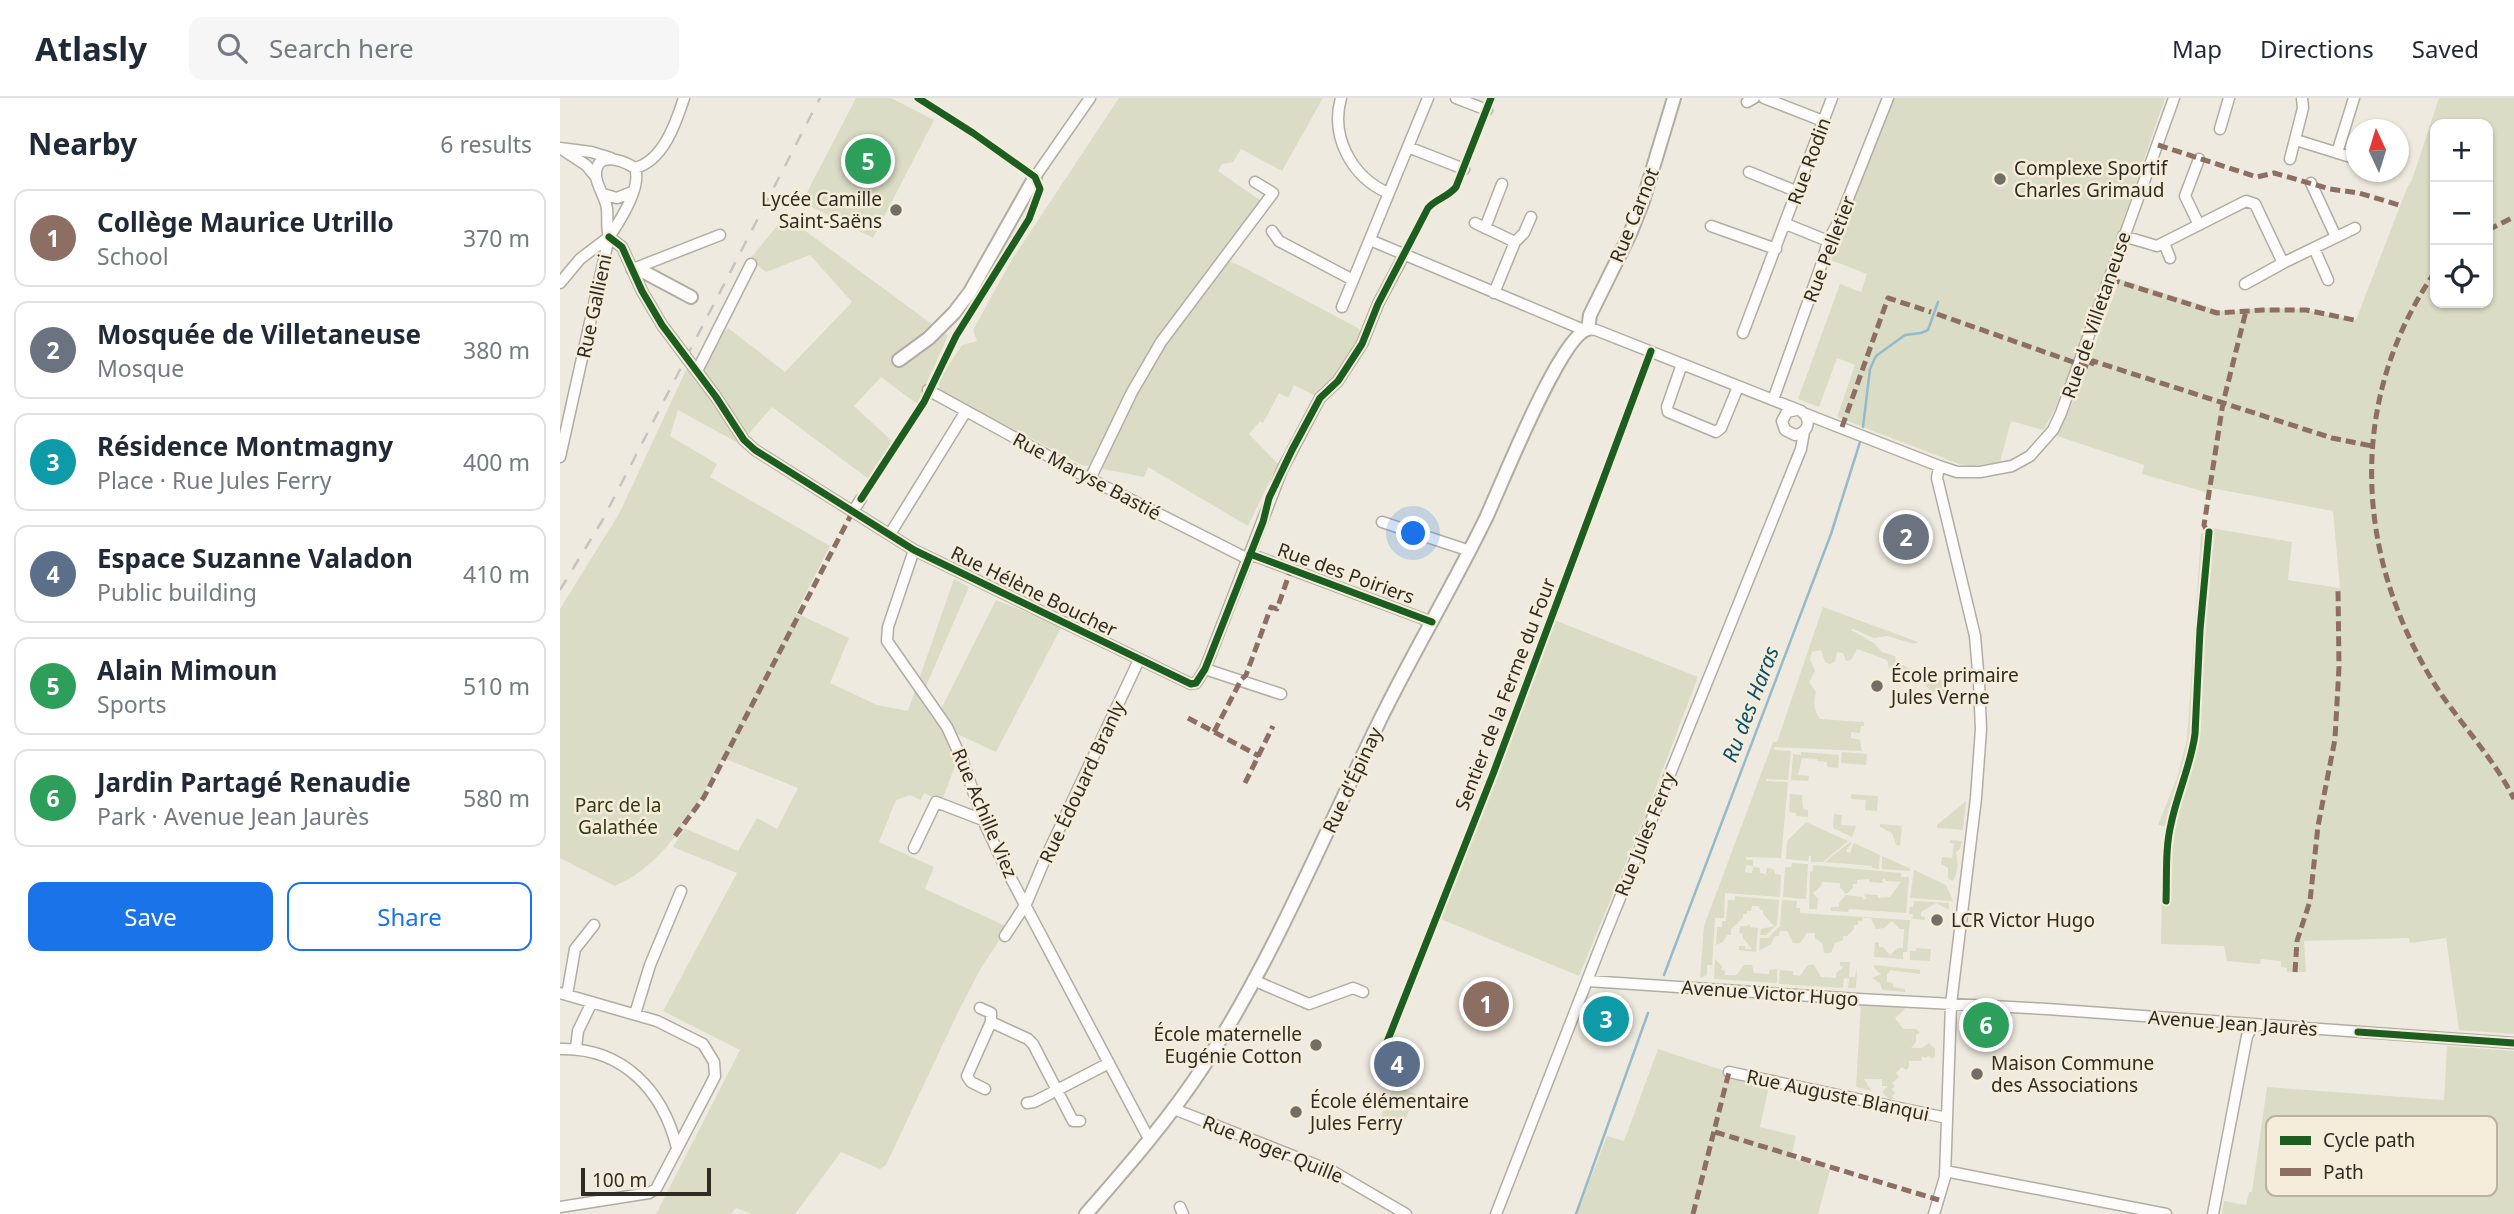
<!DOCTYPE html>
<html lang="en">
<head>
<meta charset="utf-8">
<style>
  :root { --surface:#fff; --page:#f6f6f7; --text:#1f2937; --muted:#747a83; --line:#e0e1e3; --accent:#1a73e8 }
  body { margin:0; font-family:"Noto Sans",sans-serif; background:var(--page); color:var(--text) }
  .controls { position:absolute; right:21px; top:21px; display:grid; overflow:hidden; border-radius:14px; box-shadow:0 2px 5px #0004 }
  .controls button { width:63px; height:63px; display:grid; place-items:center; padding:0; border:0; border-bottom:2px solid var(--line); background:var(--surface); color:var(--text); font:35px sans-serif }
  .compass { position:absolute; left:1786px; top:21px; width:63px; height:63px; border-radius:50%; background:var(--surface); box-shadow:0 2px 5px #0004; rotate:356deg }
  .scale { position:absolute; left:21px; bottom:18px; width:130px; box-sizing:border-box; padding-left:7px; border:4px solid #2f2c24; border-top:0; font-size:19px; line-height:24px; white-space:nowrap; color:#2f2c24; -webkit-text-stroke:5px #f5ecd9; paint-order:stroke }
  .you { position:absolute; left:854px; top:436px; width:24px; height:24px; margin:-18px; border:5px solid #fff; border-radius:50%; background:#1a73e8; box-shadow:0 0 0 10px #1a73e833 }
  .badge { display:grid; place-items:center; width:46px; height:46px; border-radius:50%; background:var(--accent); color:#fff; font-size:23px; font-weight:700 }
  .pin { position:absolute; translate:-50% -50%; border:4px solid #fff; box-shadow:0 2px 7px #0006 }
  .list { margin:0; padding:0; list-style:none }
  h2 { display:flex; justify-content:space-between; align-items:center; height:91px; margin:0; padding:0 28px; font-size:30px }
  h2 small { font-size:23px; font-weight:400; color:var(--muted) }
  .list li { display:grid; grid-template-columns:46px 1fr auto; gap:21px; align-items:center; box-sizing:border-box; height:98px; margin:0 14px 14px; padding:0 14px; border:2px solid var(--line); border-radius:14px }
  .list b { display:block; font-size:26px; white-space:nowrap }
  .list p { margin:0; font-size:23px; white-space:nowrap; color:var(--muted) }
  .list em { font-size:23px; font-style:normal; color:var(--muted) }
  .actions { display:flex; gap:14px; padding:21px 28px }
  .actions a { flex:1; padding:16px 0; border:2px solid var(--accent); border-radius:14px; text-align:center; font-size:24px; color:var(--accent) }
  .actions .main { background:var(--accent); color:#fff }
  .icon { flex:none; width:38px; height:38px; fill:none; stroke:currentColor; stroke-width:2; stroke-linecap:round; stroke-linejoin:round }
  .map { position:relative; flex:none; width:1954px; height:1116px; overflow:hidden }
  header { display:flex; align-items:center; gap:42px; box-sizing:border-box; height:98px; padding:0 35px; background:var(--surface); border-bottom:2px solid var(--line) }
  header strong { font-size:33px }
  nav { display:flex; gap:38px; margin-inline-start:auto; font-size:24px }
  .search { width:490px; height:63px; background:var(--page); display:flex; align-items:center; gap:18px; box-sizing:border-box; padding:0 24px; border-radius:14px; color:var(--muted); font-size:26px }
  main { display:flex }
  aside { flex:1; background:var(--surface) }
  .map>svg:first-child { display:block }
</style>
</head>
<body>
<header>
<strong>Atlasly</strong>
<div class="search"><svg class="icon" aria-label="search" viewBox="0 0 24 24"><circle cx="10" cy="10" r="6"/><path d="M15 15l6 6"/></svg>Search here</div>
<nav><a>Map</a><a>Directions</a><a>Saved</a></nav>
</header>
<main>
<aside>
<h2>Nearby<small>6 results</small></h2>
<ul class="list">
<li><span class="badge" style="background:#8d6e63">1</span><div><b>Collège Maurice Utrillo</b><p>School</p></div><em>370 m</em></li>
<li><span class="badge" style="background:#6b7280">2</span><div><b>Mosquée de Villetaneuse</b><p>Mosque</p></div><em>380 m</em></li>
<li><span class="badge" style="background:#0f9aa8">3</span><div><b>Résidence Montmagny</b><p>Place · Rue Jules Ferry</p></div><em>400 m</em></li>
<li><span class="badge" style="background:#5c6f8a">4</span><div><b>Espace Suzanne Valadon</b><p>Public building</p></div><em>410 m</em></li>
<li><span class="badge" style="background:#2e9e5b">5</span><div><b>Alain Mimoun</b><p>Sports</p></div><em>510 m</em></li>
<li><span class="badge" style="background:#2e9e5b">6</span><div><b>Jardin Partagé Renaudie</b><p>Park · Avenue Jean Jaurès</p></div><em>580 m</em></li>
</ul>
<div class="actions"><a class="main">Save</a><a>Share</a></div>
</aside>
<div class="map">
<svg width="1954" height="1116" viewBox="0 0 1954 1116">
  <rect width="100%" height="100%" fill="#efeadf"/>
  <!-- green -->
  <path fill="#dbdcc5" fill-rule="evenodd" d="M296,0H331L374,22L313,140L242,104Z
    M559,0H763L722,73L681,51L673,64L662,66L658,73L703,104L663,162L677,166L798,230L802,237L776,280L757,299L734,287L728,300L719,295L703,325L700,323L689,336L718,366L688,428L588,369L584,379L522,367L379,292V281L402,247L417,243L413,232L451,163Z
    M1333,0H1605L1515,262L1494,313L1483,332L1451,323L1440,364L1411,368L1399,366L1277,319L1295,267L1277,260L1259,309L1238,301L1280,186L1301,194L1307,176L1271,162Z
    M1879,0H1954V936L1899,932L1886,840L1850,845L1849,840L1744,843L1746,874H1727V870L1721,869V863L1701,861L1700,866L1667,863L1664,848L1601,846L1603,746L1608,729L1598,727L1617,680L1627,641L1641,436L1651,430L1732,444L1728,482L1780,490L1773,413L1651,390L1649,395L1582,376L1584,367L1497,338L1517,295L1560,181L1665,214L1702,210L1738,211L1796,222L1847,90L1852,82ZM1875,26H1928V205H1875Z
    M225,118L388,238L357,306L321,279L294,308L334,345L310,382L212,309L180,346L118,312L110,338L157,366L150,379L270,448L236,515L289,540L270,585L317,607L348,613L394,481L409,489L360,602L375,623L436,502L502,528L436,654L397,636L391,644L399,657L383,700L378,698L377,701L364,695L361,702L350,697L336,702L319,744L374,769L365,791L448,829L421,870L399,912L326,1067L320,1071L281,1054L235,1116H192L176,1110L171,1116H96L180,952L103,913L177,775L113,749L124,730L178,753L197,720L217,731L238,690L163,660C136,708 109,764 55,788L0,760V511L60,414L126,272L168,230L225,274L292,204L250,157L206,174L190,161Z
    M1263,509L1358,544L1354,546L1327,538L1314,540L1293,531L1291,532L1314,545L1322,554L1335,558L1336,565L1386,584L1385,597L1372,593L1354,579L1330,573L1327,562L1297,551L1291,562L1286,563L1283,555L1277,554L1275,563L1270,566L1265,564L1261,552L1252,554L1250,561L1255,573L1249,584L1256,594C1253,604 1254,613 1260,621L1304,624V628H1301L1300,635L1291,634V640L1300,642L1302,653L1214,649L1215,652L1231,653L1228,682L1206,681V683L1228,684L1221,760L1186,759V762H1193V768L1186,767L1185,774L1192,775L1193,769L1200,770V775L1206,776L1207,770L1213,771L1197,784L1214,771L1215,776L1221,777L1220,799L1165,795L1164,820H1155L1152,867H1147V877L1140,880L1144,828L1213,644H1217Z
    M992,521L1138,579L1085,718L1019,878L876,819Z
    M1241,654L1279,657L1278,670L1267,669V664L1257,663V661L1242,660L1238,677L1249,678L1248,683L1231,682L1233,656L1241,657Z
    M1282,654L1307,656L1306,667L1281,665Z
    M1230,696L1242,697L1243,711L1248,712V719L1236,718V715L1229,714Z
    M1291,696L1318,698L1317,713L1305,712L1306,702L1291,701Z
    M1406,703L1403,732L1377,730V727Z
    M1274,716L1282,717L1281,727L1296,728L1292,739L1273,730Z
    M1246,724L1288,743L1263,764H1251V758H1249L1248,763L1226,761L1227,743Z
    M1320,726L1342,728L1340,748L1336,747L1332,735L1320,729Z
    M1390,742L1402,743L1400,751L1396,754C1398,765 1399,773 1393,783L1388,781V770L1381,766L1382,759L1392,760L1394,746L1390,745Z
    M1290,744L1292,745L1286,753L1290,755L1294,745L1320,757L1319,771L1312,770V768L1265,764Z
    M1322,758L1351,771L1350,773L1322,771Z
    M1232,765L1248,766L1246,801L1223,799L1225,769H1231Z
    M1253,767L1341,775V779H1349L1346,815L1289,811L1288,814L1271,813V809H1279V805L1286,797L1302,799L1304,802L1306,800L1304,796L1318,797V800L1330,799L1341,784L1326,783L1324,780L1322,782L1323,785L1309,784V781L1297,782V786H1293V790L1286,796L1280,789V785L1262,784L1261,788L1253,795L1258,801L1257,811H1249L1250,774L1253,773Z
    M1354,772L1386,787L1393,803L1350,800Z
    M1175,798L1219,802L1217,827L1206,837H1200L1201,831L1214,828L1203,816V812H1200L1199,808H1192L1191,813H1187V816H1183V820L1171,831V837H1167L1163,844L1156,847L1157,829H1162V823H1166L1168,802H1175Z
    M1222,802L1237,803L1236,810H1240V815L1350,822L1347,854H1343V861L1314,859L1315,844L1319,845V849H1323L1330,857L1338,850H1343L1344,831H1340L1332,823L1324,830L1316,831L1311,820H1303L1302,823H1298V827H1294V831L1287,838H1283V842L1275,845L1271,855H1264L1262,845L1255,840V835H1247L1240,845H1233L1227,833H1220L1219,838H1215L1211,846L1199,853L1200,840H1208L1220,828Z
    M1354,803L1389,805V812L1376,805L1361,814V818L1365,819V822L1352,821L1353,816H1349L1350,809H1353Z
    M1190,826V829L1198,830L1196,854L1179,852V848H1185V851H1192L1183,840V836L1179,835L1180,828H1188Z
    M1356,850L1371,851L1370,863L1350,862V853H1356Z
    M1155,861L1162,868L1161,872L1165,873V877H1177L1184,867H1192L1194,875L1209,876V872L1217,871V885L1154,881Z
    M1280,864H1290L1289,879H1295L1297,869L1296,890H1288L1289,881L1284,880L1283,890L1219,886L1220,872L1233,873V877L1240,878L1248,867H1254L1261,879L1276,880V875L1284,869L1280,868Z
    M1314,867L1360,872V876L1330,872L1327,877V884L1333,885V889L1345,891V894L1322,892L1320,885L1312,880L1321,876L1314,870Z
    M1301,906L1346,910L1335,920L1343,931H1356L1360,934L1356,937V944L1351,950H1362L1369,945L1375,951V958L1372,961L1369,958L1365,960L1362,958V963H1349V969L1346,972L1342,969L1336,975L1339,979L1332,985L1335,988L1332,991L1335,995L1332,998L1335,1001H1329L1322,994L1328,988H1322V981H1304L1312,993L1296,989Z
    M1036,914L1057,915L1049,935L1030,928Z
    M1406,914L1452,916L1451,938L1400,935V919Z
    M1887,948L1954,953V1116H1662L1664,1103L1686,1107L1689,1094H1692L1707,989L1884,1002Z
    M1098,951L1165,973V978L1209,988L1200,1029L1236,1038L1231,1060L1270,1072L1258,1116H1017L1047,1038L1064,1043Z
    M834,987L856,996L838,1039L816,1030Z"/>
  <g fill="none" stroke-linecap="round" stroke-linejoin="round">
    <!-- stream -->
    <path stroke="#95baca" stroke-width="2.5" d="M1303,329L1310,271L1316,258L1345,237L1361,235L1368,232L1378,204
      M1104,877L1271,436L1300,344
      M1016,1116L1088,915"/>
    <defs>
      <path id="minor" d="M781,0C770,39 792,79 828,95
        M896,0L927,12
        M1204,0L1263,23
        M1187,4L1194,0
        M1660,31L1669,0
        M1736,42L1797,61
        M848,49L904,71
        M0,50L31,54L51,60
        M3,52L26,67L36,79
        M1777,55L1794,0
        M1730,61L1743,10L1742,0
        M75,70C103,63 116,25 124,0
        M1189,74L1238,94
        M475,79L530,0
        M1751,85L1776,139
        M43,96L57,100L72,94
        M915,125L955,144
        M1226,126L1268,143
        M1639,127L1625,98L1639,61
        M1151,128L1216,151
        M925,130L942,86
        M712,133L719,143L793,182
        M1563,138L1597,148L1686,103L1695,106L1723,165L1795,130
        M49,139L62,149L82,193L102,227L156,299L184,342L195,352L354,452L631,586L636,585L645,571L722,372L760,300L778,283L802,246L818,206L844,157
        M810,142L1024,232
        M1604,145L1610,160
        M1754,150L1768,182
        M73,171L160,137
        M0,185L20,161L49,139
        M1685,186L1723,165
        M934,195L955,144L964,135L971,119
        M782,209L868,0
        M1028,231L1036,232L1241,313C1252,321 1249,335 1235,337L1225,332L1222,323L1227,314L1236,312
        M1183,235L1272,0
        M1122,266L1107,309L1108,314L1156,334L1161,330L1178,289
        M137,273L191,166
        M368,292L530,381L688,461
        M1213,302L1262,165L1268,143L1280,121L1328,0
        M1243,315L1379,368L1397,374H1420L1452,368L1470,358L1493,332L1501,315L1614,0
        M0,359L49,139C60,123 82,89 75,70C62,62 35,52 36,78C37,89 46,100 47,111C48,121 46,130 49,139
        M530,381L572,294L601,244L713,95L695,84
        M293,413L301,401
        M822,424L910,453
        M330,436L406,313
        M354,452L328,529L327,543L387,629L403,664L423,722L445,769L589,1041
        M690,456L872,524
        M645,571L721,596
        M354,750L376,704L423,722
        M445,838L466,806L485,761L579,562
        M693,882L749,906L793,890L803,894
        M1028,883L1298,901L1487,911L1954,945
        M0,895L97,923L143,946L154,964L155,978L151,986L96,1091L89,1095L0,1109
        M7,897L15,851L34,827
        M420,910L431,915V924L407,978L411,984L425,991
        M75,916L90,867L121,793
        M431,924L468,941L473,946L513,1023H520
        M16,950L18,933L32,904
        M0,951C63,949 103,993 117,1050
        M1169,974L1387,1020
        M467,1005L474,1004L549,965
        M614,1011L774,1074L846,1116
        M1385,1073L1606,1116
        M620,1109L623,1116
        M936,1116L1041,847L1241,351L1244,334
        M1374,1116L1385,1079L1391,906L1416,700L1421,631L1419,585L1415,538L1377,380L1379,368
        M1653,1116L1687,938L1691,931L1697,928"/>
      <path id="major" d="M73,171L86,175L131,199
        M339,262L369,240L394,215L410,194L475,79
        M526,1116C568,1068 610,1020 645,966C714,859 762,741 818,626C852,556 892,490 926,420C941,388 1000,238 1028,231L1030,217L1070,136L1083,103L1114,0"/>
    </defs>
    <!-- minor casing -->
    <use href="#minor" stroke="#b1ada5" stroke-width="13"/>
    <!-- major casing -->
    <use href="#major" stroke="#b1ada5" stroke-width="16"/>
    <!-- minor -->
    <use href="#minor" stroke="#fdfcfa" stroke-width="10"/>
    <!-- major -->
    <use href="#major" stroke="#fdfcfa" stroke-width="12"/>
    <!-- rail -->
    <path stroke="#c4c4c0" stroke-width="2.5" stroke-dasharray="12 12" stroke-linecap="butt" d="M0,492L42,423L260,0"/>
    <!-- quiet -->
    <path stroke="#8d6e63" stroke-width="5" stroke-dasharray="10 5" stroke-linecap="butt" d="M1598,47L1697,79L1714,75L1770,91L1799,95L1839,107
      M1928,132L1954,119
      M1875,174C1788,300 1794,453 1872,582C1897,623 1933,658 1954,701
      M1550,181L1657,215L1704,212H1746L1794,222
      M1377,216L1530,270L1533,263L1772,340L1812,348
      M1282,329L1328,200L1371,214
      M1646,431L1644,427L1663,305L1686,213
      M628,620L699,658
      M654,634L681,582L686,577L711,509L717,511L731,471
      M685,685L713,628
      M115,738L144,699L293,413
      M1735,874L1737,843L1750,803L1758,728L1775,641L1779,569L1778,491
      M1155,1034L1379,1102
      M1133,1116L1169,974"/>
    <defs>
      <path id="cycleway" d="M49,139L62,149L82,193L102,227L156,299L184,342L195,352L354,452L631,586L636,585L645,571L703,424L709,400L732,352L760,300L778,283L802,246L818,206L868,110C876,101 888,99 896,89L931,0
        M301,401L364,304L396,238L469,121L480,91L475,79L413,35L358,0
        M690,456L872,524
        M1606,803C1607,777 1605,751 1611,726C1617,696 1631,667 1635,636L1640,532L1649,434
        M1798,934L1954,945
        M825,949L933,676L1091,253"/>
    </defs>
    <!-- cycleway casing -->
    <use href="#cycleway" stroke="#f5ecd9" stroke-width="11"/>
    <!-- cycleway -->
    <use href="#cycleway" stroke="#1b5e20" stroke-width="7"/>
  </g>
  <!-- markers -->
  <g fill="#726e65" stroke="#f5ecd9" stroke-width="2.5">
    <circle cx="1440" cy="81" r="7"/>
    <circle cx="336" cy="112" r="7"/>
    <circle cx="1317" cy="588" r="7"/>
    <circle cx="1377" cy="822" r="7"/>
    <circle cx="756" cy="947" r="7"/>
    <circle cx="1417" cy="976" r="7"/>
    <circle cx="736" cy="1014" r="7"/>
  </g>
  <g text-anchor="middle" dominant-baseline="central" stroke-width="5" stroke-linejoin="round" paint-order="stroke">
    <!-- street labels -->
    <g font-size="19" fill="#2f2c24" stroke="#f5ecd9">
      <text transform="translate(1249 63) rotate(-70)">Rue Rodin</text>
      <text transform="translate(1074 117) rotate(-68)">Rue Carnot</text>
      <text transform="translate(1269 151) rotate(-69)">Rue Pelletier</text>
      <text transform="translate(34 208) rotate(-78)">Rue Gallieni</text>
      <text transform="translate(1536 217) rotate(-71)">Rue de Villetaneuse</text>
      <text transform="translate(527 378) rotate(28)">Rue Maryse Bastié</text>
      <text transform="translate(786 475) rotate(20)">Rue des Poiriers</text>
      <text transform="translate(474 493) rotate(26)">Rue Hélène Boucher</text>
      <text transform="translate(945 596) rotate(-69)">Sentier de la Ferme du Four</text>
      <text transform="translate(792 682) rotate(-65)">Rue d'Épinay</text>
      <text transform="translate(522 684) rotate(-65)">Rue Édouard Branly</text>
      <text transform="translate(425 715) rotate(67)">Rue Achille Viez</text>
      <text transform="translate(1085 736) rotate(-68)">Rue Jules Ferry</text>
      <text transform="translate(1210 895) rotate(4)">Avenue Victor Hugo</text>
      <text transform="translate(1673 925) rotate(4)">Avenue Jean Jaurès</text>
      <text transform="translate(1278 997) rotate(12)">Rue Auguste Blanqui</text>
      <text transform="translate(713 1051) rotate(22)">Rue Roger Quille</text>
    </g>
    <!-- poi labels -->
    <g font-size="19" fill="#2f2c24" stroke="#f5ecd9" text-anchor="start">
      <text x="1454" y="70">Complexe Sportif<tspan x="1454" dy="22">Charles Grimaud</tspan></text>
      <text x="322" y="101" text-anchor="end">Lycée Camille<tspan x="322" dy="22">Saint-Saëns</tspan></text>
      <text x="1331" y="577">École primaire<tspan x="1331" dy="22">Jules Verne</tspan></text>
      <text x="1391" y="822">LCR Victor Hugo</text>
      <text x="742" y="936" text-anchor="end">École maternelle<tspan x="742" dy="22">Eugénie Cotton</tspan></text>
      <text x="1431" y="965">Maison Commune<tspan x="1431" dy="22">des Associations</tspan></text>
      <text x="750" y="1003">École élémentaire<tspan x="750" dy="22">Jules Ferry</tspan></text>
    </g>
    <!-- park labels -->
    <g font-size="19" fill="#333912" stroke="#f5ecd9">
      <text x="58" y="707">Parc de la<tspan x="58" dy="22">Galathée</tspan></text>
    </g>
    <!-- water labels -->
    <g font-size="21" font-style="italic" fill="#08516d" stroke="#f5ecd9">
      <text transform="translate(1190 606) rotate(-69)">Ru des Haras</text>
    </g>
  </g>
  <!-- legend -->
  <rect x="1706" y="1018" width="231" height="80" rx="10" fill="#f5ecd9" stroke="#bab2a3" stroke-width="2"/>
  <rect x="1720" y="1038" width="31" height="9" fill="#1b5e20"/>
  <rect x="1720" y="1070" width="31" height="8" fill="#8d6e63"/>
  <g font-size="19" fill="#2f2c24">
    <text x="1763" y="1049">Cycle path</text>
    <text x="1763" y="1081">Path</text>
  </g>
</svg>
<div class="controls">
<button>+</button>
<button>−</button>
<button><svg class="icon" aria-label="locate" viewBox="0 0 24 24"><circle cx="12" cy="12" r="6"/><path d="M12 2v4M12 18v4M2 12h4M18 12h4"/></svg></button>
</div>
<svg class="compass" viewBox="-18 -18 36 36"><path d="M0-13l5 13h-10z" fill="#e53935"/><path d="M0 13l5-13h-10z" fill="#747a83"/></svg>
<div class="scale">100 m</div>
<div class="you"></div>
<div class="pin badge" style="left:926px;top:906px;background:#8d6e63">1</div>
<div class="pin badge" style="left:1346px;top:439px;background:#6b7280">2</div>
<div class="pin badge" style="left:1046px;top:921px;background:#0f9aa8">3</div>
<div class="pin badge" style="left:837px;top:966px;background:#5c6f8a">4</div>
<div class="pin badge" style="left:308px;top:63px;background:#2e9e5b">5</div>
<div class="pin badge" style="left:1426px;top:927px;background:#2e9e5b">6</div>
</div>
</main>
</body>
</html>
